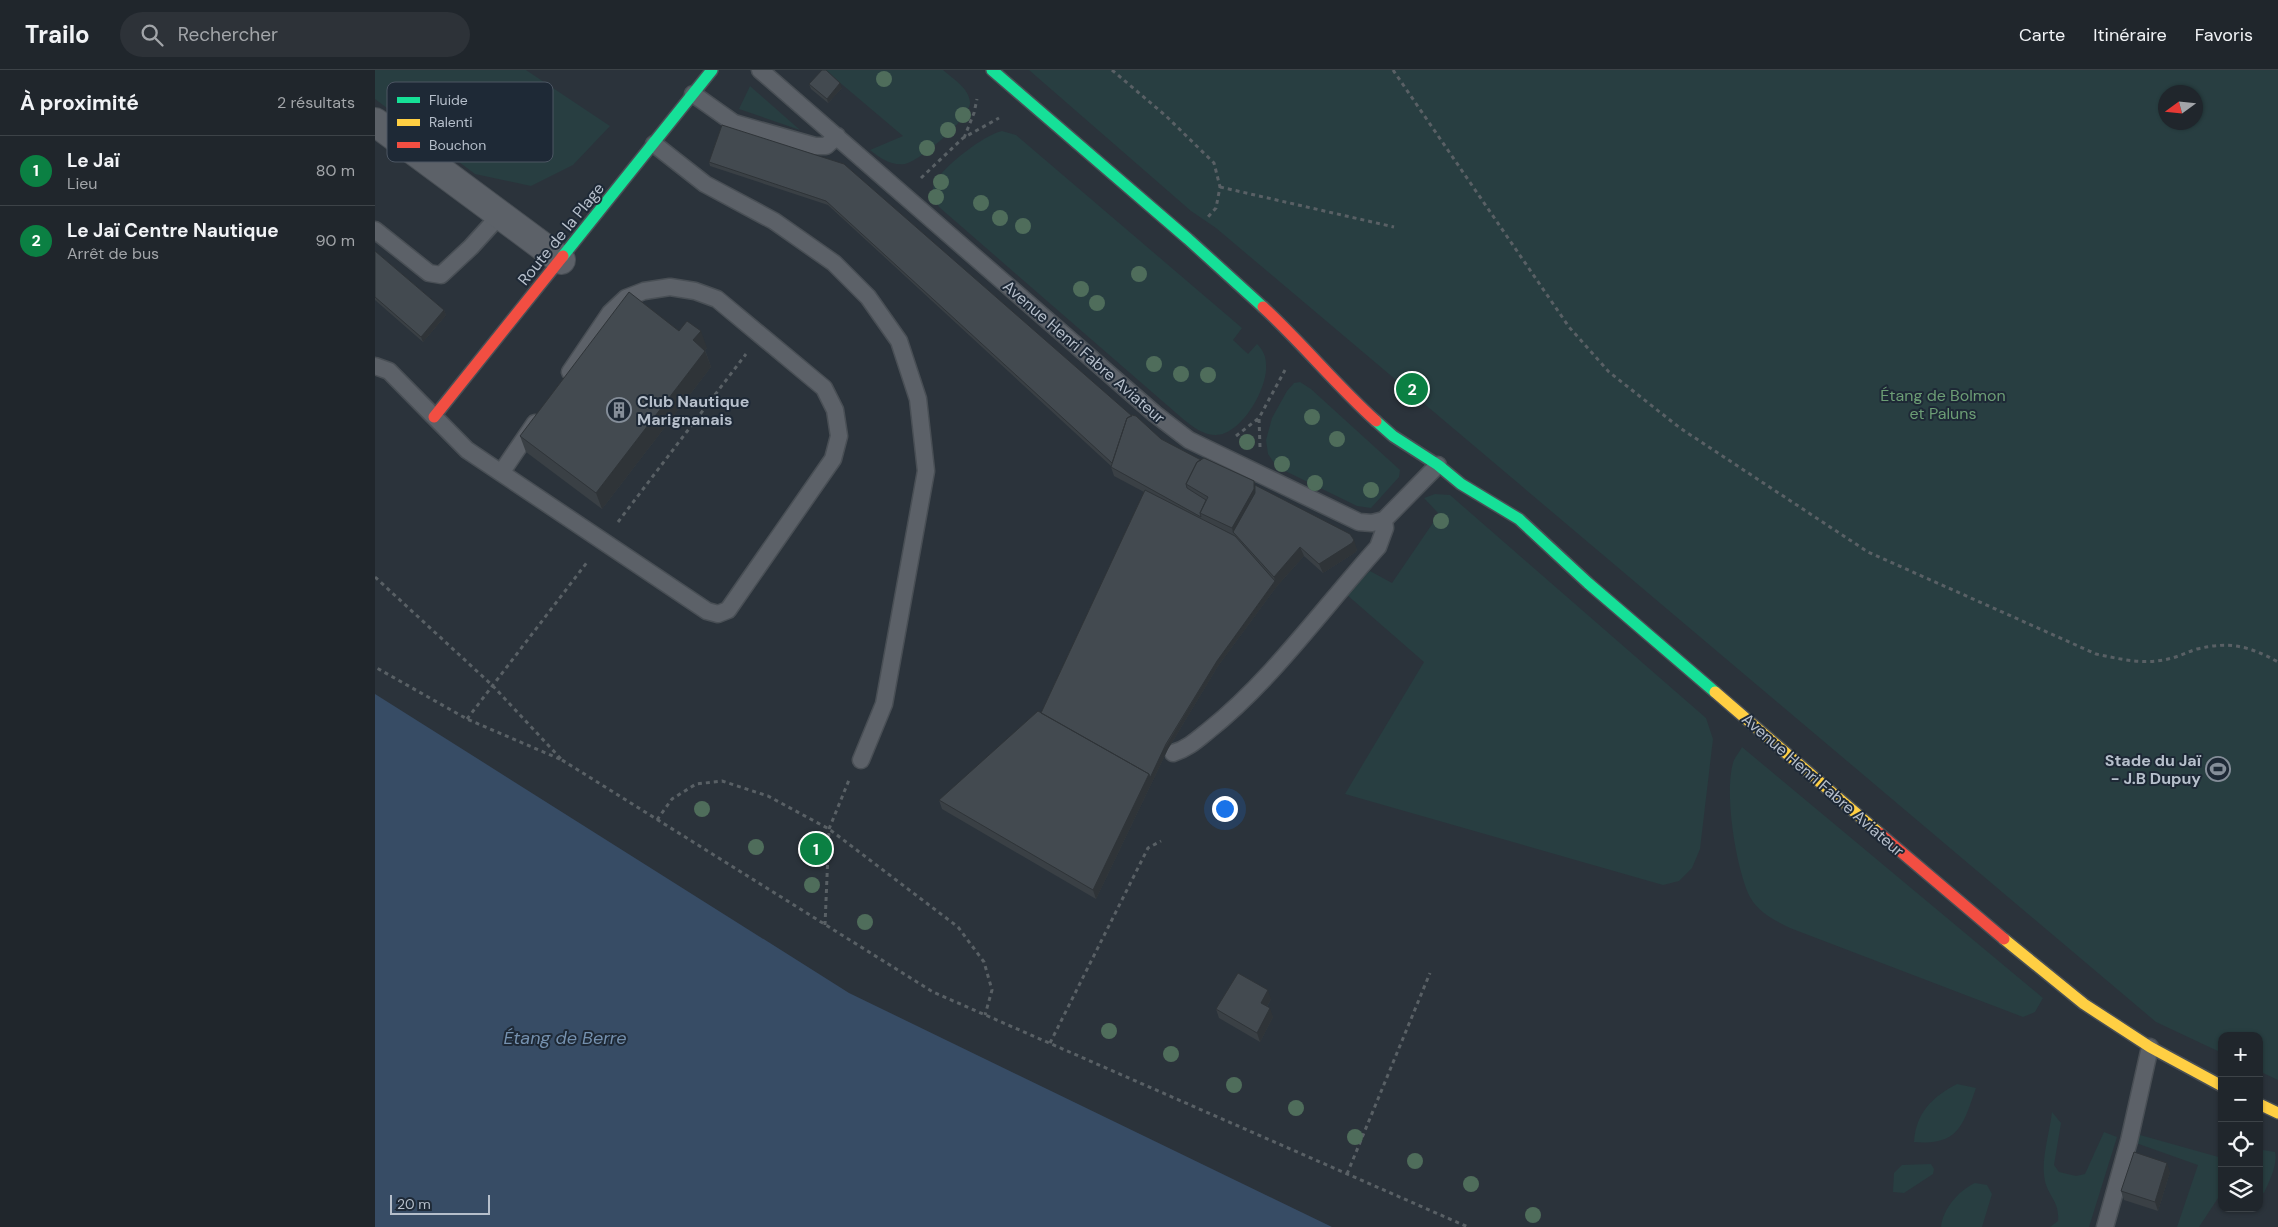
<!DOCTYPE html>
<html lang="fr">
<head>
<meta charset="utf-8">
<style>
  :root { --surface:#20262c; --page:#2d3238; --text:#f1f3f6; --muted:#a2a5a9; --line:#3d4348; --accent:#0b8043 }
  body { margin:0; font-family:"DM Sans",sans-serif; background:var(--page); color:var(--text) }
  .controls { position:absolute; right:15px; bottom:15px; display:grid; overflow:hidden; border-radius:10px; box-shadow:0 1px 4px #0004 }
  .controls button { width:45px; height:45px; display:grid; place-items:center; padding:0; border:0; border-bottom:1px solid var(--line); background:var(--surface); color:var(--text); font:25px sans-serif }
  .compass { position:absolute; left:1783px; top:15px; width:45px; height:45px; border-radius:50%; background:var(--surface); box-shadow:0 1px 4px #0004; rotate:255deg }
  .scale { position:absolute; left:15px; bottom:12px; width:100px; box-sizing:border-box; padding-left:5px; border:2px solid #b6bfcb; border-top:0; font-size:14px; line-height:18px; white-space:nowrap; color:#b6bfcb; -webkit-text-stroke:4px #1e2936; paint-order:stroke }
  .you { position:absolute; left:849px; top:738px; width:18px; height:18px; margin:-12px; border:4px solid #fff; border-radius:50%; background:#1a73e8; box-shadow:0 0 0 8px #1a73e833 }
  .badge { display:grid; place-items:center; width:32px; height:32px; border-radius:50%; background:var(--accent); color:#fff; font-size:16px; font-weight:700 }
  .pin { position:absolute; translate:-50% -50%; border:2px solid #fff; box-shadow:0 1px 5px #0006 }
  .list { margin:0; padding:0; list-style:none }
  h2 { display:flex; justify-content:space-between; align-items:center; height:65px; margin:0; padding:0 20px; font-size:21px }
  h2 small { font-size:16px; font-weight:400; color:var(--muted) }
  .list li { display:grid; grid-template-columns:32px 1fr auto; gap:15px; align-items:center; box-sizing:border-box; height:70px; padding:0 20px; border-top:1px solid var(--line) }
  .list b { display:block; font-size:19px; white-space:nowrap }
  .list p { margin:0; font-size:16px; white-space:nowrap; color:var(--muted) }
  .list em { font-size:16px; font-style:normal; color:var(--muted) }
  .icon { flex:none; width:28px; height:28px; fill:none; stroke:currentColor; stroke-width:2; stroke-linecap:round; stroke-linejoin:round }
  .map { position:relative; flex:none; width:1903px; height:1157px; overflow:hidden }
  header { display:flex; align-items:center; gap:30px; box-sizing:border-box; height:70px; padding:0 25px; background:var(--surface); border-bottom:1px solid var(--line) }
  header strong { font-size:24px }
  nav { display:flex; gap:28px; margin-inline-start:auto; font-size:18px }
  .search { width:350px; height:45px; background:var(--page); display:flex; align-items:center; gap:12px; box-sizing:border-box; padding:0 18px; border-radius:28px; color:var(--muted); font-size:19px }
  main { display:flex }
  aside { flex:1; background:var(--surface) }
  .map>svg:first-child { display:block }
</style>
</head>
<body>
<header>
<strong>Trailo</strong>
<div class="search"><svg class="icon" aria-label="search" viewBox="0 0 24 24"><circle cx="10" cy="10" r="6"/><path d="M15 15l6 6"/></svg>Rechercher</div>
<nav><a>Carte</a><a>Itinéraire</a><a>Favoris</a></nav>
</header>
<main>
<aside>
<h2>À proximité<small>2 résultats</small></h2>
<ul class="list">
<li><span class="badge">1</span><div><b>Le Jaï</b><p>Lieu</p></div><em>80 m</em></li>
<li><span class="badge">2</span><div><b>Le Jaï Centre Nautique</b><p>Arrêt de bus</p></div><em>90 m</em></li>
</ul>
</aside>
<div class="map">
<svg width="1903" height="1157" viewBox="0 0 1903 1157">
  <rect width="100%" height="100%" fill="#2b333b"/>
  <!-- green -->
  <path fill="#283e41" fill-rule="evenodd" d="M0,0H151L235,56L198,95L156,116L100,104L0,29Z
    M450,0H568C577,8 594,18 595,32C597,47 544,92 530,94C516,96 505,88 495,80L528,66Z
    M654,0H1903V1010L1884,1001V966H1847V983L1781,952L841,158L816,141ZM1790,22H1820V52H1790Z
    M375,16L425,60L364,39Z
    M627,61L641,65L867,258L858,270L873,284L882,274C888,280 891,286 891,295C893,318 866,366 840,365C828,365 817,356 808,349L564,137C560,130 556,122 559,114C566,98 610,64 627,61Z
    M925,312L936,319L1025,400L1024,407L996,438L982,436L902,397L893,384L891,370L897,348L912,321L919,313Z
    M1060,424L1075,425L1331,648L1338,669L1325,779L1317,798L1304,811L1288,815L970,724L1049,592L971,524L995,501L1017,513L1064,444L1049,428Z
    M1367,677L1668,928L1660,942L1648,947L1415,858C1399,850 1384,843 1375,827C1361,799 1348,720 1359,690C1361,686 1365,681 1367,677Z
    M1582,1014L1601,1018C1588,1055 1584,1076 1539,1072C1541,1043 1557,1027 1582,1014Z
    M1677,1042L1686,1053L1679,1095L1684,1102L1701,1106L1710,1104L1729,1062L1742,1067L1714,1157H1675L1683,1151C1685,1129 1670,1125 1669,1104C1667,1087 1675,1060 1677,1042Z
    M1765,1065L1847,1088V1122L1824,1157H1802L1823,1095L1761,1073Z
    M1888,1080L1900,1082C1903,1094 1894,1112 1889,1123L1884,1121V1083Z
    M1556,1094L1559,1099L1558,1104L1529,1123L1518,1122L1519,1103L1527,1095Z
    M1600,1113L1612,1115L1617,1124L1607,1157H1566C1568,1139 1583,1121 1600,1113Z"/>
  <!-- water -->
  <path fill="#374c65" d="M0,624L474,923L957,1157H0Z"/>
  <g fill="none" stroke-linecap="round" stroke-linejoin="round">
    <defs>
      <path id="lane" d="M385,0L780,344L814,370L984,452L997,453L1009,450L1063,395
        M318,24L359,53L440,76H451L462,66
        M279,74L330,114L399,151L459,193L493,227L524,271L543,329L551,401L509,634L486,690
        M0,160L54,203L66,205L96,177L125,145
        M0,296L14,301L92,380L332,541L343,544L353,540L458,389L464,366L460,340L449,318L342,229L320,221L295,217L269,221L251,228L235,243L195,302
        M126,403L160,353
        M798,683C812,679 822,670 833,661C898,609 948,538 1003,477L1010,458L1009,450
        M1730,1157L1754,1071L1775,977"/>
      <path id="street" d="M0,52L186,190"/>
      <path id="fast" d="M617,0L813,169L888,237
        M188,186L337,0
        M1001,351L1018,366L1063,395L1086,414L1144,449L1213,513L1340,622"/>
      <path id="slow" d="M1340,622L1504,763
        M1629,869L1709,934L1775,977L1847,1016
        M1884,1034L1903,1043"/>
      <path id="jam" d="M888,237C928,274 961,315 1001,351
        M59,347L188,186
        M1504,763L1629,869"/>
    </defs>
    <!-- lane casing -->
    <use href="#lane" stroke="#494f55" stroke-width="19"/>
    <!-- street casing -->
    <use href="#street" stroke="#494f55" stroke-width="30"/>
    <!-- fast casing -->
    <use href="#fast" stroke="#494f55" stroke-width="14"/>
    <!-- slow casing -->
    <use href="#slow" stroke="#494f55" stroke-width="14"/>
    <!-- jam casing -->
    <use href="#jam" stroke="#494f55" stroke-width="14"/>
    <!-- path -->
    <path stroke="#596065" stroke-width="3" stroke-dasharray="4 4" stroke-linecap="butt" d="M737,0L791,46L839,93L845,117L841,138L833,147
      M1018,0L1194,257L1234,302L1305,358L1493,482L1721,584C1745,589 1768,595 1793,589C1803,587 1812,582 1822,579C1855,571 1874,576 1903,592
      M589,68L599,43L602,29
      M546,108L588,68L624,48
      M845,117L1019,157
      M861,366L884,348
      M885,377L884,348L910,300
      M243,452L371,284
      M0,507L118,616L187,690L92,649L0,597
      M92,649L213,491
      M187,690L558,922L1093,1157
      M282,750L297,729L321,714L347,711L393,726L454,759L583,857L609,892L617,920L610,945
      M450,855L454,759L474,710
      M675,973L773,778L786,771
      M972,1104L1055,903"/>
    <!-- lane -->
    <use href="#lane" stroke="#5c6168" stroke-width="16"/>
    <!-- street -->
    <use href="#street" stroke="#5c6168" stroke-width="28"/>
    <!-- fast -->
    <use href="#fast" stroke="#16e098" stroke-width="11"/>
    <!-- slow -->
    <use href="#slow" stroke="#ffcf43" stroke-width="11"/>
    <!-- jam -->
    <use href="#jam" stroke="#f24e42" stroke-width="11"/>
  </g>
  <!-- trees -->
  <g fill="#4f6d5b">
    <circle cx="509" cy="9" r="8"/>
    <circle cx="588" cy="45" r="8"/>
    <circle cx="573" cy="60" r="8"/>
    <circle cx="552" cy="78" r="8"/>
    <circle cx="566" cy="112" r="8"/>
    <circle cx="561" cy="127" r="8"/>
    <circle cx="606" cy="133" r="8"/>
    <circle cx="625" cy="148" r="8"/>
    <circle cx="648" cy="156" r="8"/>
    <circle cx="764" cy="204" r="8"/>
    <circle cx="706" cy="219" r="8"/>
    <circle cx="722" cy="233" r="8"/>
    <circle cx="779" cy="294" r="8"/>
    <circle cx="806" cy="304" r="8"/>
    <circle cx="833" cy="305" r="8"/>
    <circle cx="937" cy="347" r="8"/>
    <circle cx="962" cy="369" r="8"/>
    <circle cx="872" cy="372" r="8"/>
    <circle cx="907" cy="394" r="8"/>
    <circle cx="940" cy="413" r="8"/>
    <circle cx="996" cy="420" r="8"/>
    <circle cx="1066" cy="451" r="8"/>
    <circle cx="327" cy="739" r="8"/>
    <circle cx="381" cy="777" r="8"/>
    <circle cx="437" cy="815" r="8"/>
    <circle cx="490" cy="852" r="8"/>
    <circle cx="734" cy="961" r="8"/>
    <circle cx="796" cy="984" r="8"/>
    <circle cx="859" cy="1015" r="8"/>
    <circle cx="921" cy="1038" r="8"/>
    <circle cx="980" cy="1067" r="8"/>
    <circle cx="1040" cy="1091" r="8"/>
    <circle cx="1096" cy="1114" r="8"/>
    <circle cx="1158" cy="1145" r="8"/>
  </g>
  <!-- wall -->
  <path fill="#3a4045" d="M434,14L467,18L453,33L436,19Z
    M347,55L757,346L786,369L826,390L879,411L880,415L982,479L981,482L948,503L929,486L902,516L843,596L793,679L721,829L567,739L564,730L666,643L769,422L739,406L736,397V396L453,135L335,96L334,92Z
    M0,181L69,240L71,245L48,272L0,230Z
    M304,261L332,278L330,280L336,297L227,439L151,382L145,366Z
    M896,929L892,937L898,947L885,972L844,948L841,939Z
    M1795,1102L1783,1141L1749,1130L1746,1121Z"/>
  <!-- shaded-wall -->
  <path fill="#2f3438" d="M465,13L467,18L453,33L452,29Z
    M69,240L71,245L48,272L46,267Z
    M326,261L332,278L324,287L318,270Z
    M330,281L336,297L227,439L221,423Z
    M879,411L883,424L858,462L857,458Z
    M979,470L982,479L981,482L948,503L944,494Z
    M925,477L929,486L902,516L843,596L793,679L721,829L718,820L774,704L842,591L900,511L899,507Z
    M893,920L896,929L889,942L886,933Z
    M895,938L898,947L885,972L882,963Z
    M1792,1093L1795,1102L1783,1141L1780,1132Z"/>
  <!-- building -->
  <path fill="#434a50" stroke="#2f3438" d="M447,0H451L465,13L452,29L434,14Z
    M347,55L469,94L757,346L752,348L737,393L451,131L334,92Z
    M0,181L69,240L46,267L0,227Z
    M254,222L304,261L312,251L326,261L318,270L330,281L221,423L145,366Z
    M757,345L761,346L786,369L826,390L822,392L811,414L812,418L831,430L825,443L826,447L736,397L752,348Z
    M829,388L879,411V419L857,458L825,443L833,427L811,414L822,392Z
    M880,415L975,464L979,470L977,473L944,494L925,477L899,507L858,462L880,423Z
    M770,420L860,466L900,511L842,591L791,674L775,708L774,704L666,643Z
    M663,641L774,704L718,820L564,730Z
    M863,903L893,920L886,933L895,938L882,963L841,939Z
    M1759,1082L1792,1093L1780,1132L1746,1121Z"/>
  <!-- icons -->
  <defs>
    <symbol id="building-ring" viewBox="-11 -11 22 22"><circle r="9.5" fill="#1e2936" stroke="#858e99" stroke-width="1.5"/><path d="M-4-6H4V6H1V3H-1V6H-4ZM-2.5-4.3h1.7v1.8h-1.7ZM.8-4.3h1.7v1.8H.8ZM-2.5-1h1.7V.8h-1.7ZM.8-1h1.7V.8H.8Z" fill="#858e99"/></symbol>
    <symbol id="stadium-ring" viewBox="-11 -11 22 22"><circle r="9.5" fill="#1e2936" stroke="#858e99" stroke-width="1.5"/><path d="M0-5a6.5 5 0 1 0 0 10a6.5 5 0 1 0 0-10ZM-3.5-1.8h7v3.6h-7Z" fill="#858e99"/></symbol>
  </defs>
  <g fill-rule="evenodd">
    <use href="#building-ring" x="230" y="326" width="28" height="28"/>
    <use href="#stadium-ring" x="1829" y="685" width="28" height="28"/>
  </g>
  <g text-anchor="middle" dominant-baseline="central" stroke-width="4" stroke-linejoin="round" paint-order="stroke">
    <!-- street labels -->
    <g font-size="16" fill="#b6bfcb" stroke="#1e2936">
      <text transform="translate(186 164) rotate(-51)">Route de la Plage</text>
      <text transform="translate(709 282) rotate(41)">Avenue Henri Fabre Aviateur</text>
      <text transform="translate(1448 715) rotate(41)">Avenue Henri Fabre Aviateur</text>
    </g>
    <!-- park labels -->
    <g font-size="16" fill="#6c9d75" stroke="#1e2936">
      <text x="1568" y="325">Étang de Bolmon<tspan x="1568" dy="18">et Paluns</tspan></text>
    </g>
    <!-- poi labels -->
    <g font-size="16" font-weight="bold" fill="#b6bfcb" stroke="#1e2936" text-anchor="start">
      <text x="262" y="331">Club Nautique<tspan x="262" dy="18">Marignanais</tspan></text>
      <text x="1826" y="690" text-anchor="end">Stade du Jaï<tspan x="1826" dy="18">- J.B Dupuy</tspan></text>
    </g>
    <!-- water labels -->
    <g font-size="18" font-style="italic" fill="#7591af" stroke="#1e2936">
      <text x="190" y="968">Étang de Berre</text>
    </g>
  </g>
  <!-- legend -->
  <rect x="12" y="12" width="166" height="80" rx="8" fill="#1e2936" stroke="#4c5663" stroke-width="1"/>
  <rect x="22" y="27" width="23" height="6" fill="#16e098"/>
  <rect x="22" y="49" width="23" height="7" fill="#ffcf43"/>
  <rect x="22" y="72" width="23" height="6" fill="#f24e42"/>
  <g font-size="14" fill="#b6bfcb">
    <text x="54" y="35">Fluide</text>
    <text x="54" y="57">Ralenti</text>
    <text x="54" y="80">Bouchon</text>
  </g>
</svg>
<div class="controls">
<button>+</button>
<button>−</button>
<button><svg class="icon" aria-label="locate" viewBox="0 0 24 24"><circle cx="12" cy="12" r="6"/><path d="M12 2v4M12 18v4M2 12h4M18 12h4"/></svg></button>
<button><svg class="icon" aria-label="layers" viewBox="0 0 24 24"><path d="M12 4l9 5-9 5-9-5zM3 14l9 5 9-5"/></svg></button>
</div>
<svg class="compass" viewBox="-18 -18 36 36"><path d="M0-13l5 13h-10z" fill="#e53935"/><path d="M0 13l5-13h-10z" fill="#a2a5a9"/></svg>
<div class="scale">20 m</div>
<div class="you"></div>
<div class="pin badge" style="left:441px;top:779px">1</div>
<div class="pin badge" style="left:1037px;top:319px">2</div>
</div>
</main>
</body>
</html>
